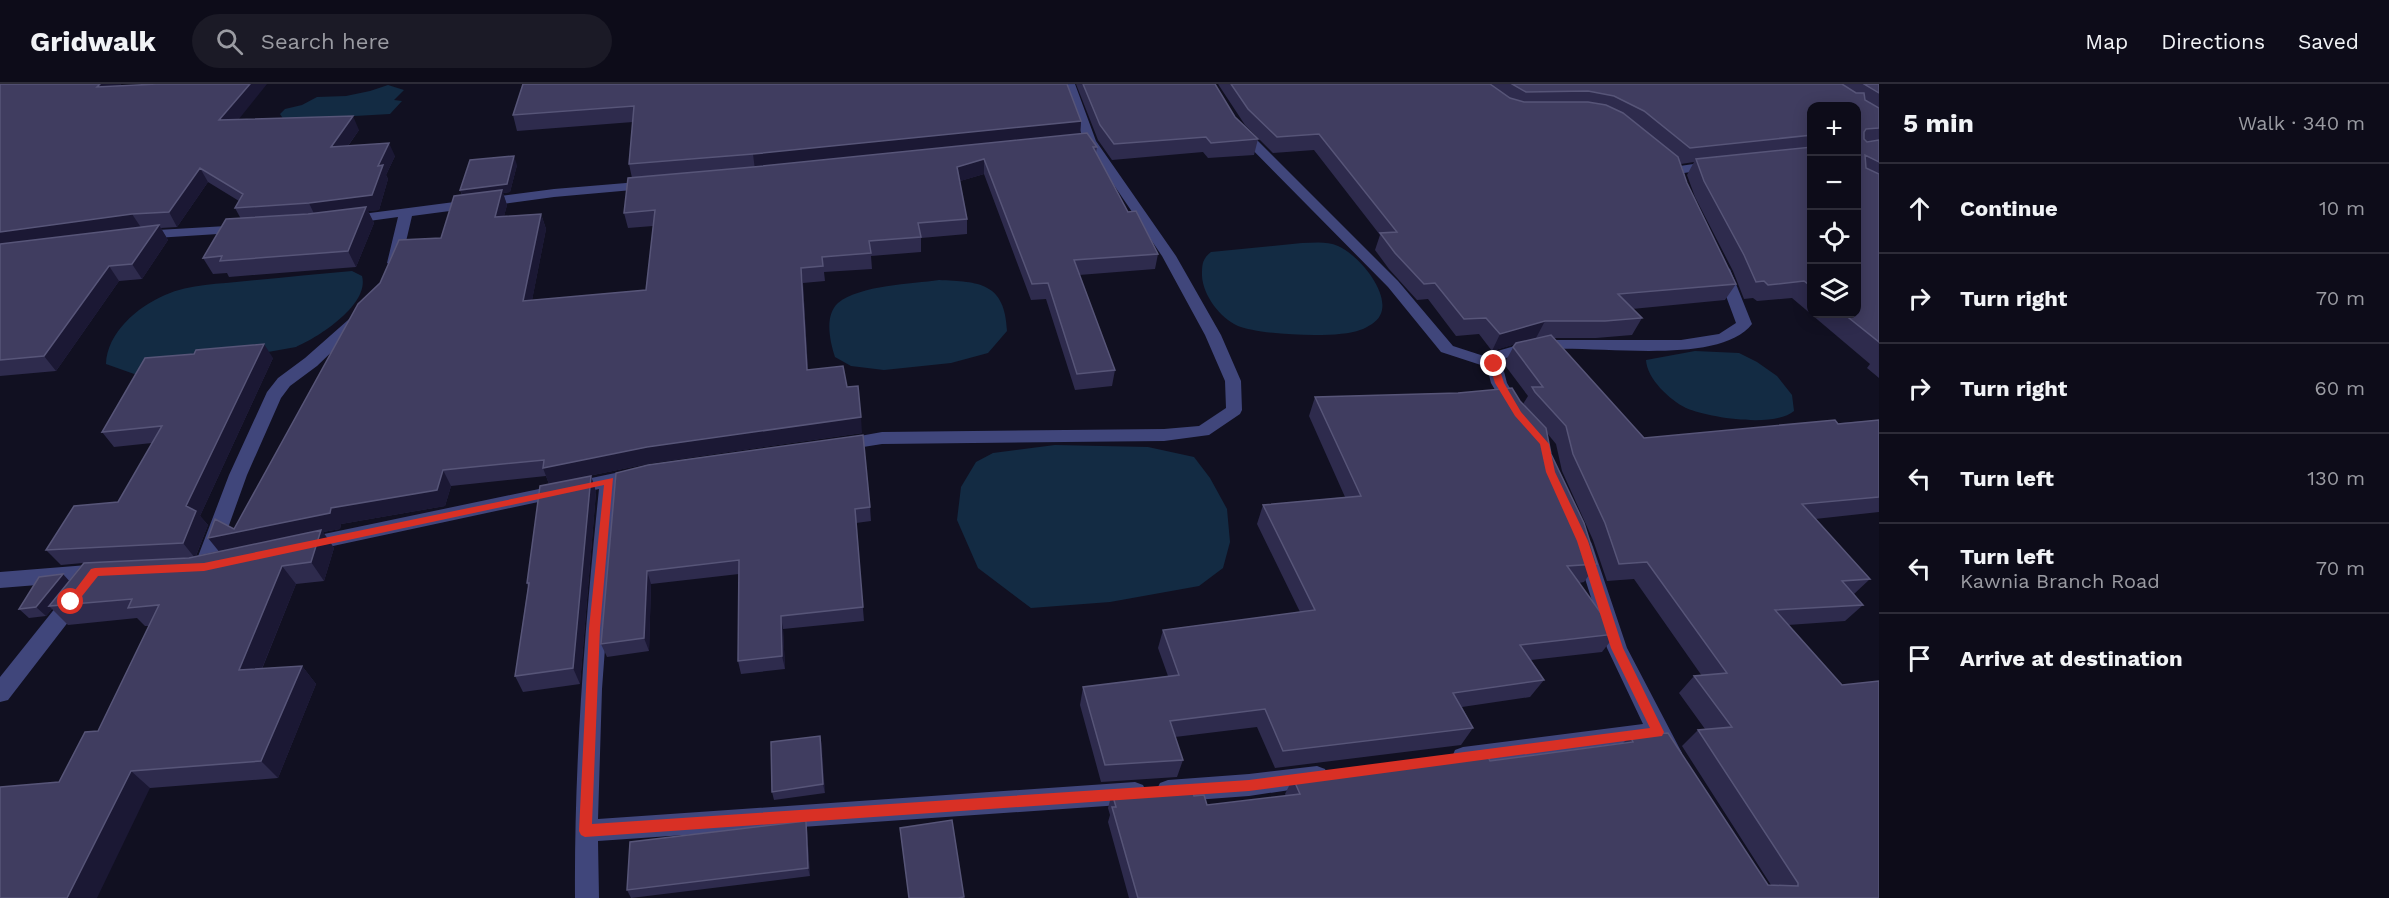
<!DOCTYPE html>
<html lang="en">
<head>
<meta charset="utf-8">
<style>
  :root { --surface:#0d0c19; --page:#1b1a26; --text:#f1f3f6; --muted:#9a9ba2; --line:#2d2c38 }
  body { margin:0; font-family:"Work Sans",sans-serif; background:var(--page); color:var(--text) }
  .controls { position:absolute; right:18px; top:18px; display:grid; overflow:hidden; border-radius:12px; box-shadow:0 3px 15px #0003 }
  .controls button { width:54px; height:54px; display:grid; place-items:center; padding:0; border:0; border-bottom:2px solid var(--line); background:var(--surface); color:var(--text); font:30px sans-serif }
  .stop { position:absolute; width:18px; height:18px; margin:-14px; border:4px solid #d93025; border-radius:50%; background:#fff }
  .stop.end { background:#d93025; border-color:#fff; box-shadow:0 2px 6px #0008 }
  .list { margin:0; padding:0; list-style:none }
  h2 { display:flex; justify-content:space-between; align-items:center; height:78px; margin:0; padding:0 24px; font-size:26px }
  h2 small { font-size:20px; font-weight:400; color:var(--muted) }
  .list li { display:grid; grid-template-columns:39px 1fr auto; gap:18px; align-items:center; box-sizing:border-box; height:90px; padding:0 24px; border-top:2px solid var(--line) }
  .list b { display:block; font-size:22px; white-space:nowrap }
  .list p { margin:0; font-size:20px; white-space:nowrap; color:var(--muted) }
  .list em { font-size:20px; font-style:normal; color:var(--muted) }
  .icon { flex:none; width:33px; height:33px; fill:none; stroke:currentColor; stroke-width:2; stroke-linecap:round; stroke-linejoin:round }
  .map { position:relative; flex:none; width:1879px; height:814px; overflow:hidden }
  header { display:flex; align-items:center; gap:36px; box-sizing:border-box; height:84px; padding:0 30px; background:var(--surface); border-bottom:2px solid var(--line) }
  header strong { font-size:28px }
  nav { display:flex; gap:33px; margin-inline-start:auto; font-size:21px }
  .search { width:420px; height:54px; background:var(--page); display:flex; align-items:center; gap:15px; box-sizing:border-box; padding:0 21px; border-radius:33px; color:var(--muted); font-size:22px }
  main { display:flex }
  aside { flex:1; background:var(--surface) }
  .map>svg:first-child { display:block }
</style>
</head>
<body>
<header>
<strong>Gridwalk</strong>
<div class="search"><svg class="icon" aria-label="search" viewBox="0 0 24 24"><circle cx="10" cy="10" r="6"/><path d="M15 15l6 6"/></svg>Search here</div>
<nav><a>Map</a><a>Directions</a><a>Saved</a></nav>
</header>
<main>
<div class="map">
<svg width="1879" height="814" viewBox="0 0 1879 814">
  <rect width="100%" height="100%" fill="#111021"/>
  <!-- water -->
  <path fill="#132b43" d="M388,1L404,6L394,16L402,17L390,30L284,36L280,30L285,25L302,21L317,13L346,12L370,7Z
    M1302,159C1314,159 1327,157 1338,162C1360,171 1402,221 1372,240C1368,242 1364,245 1360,246C1338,255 1260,251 1238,242C1220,234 1203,211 1202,192C1202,181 1202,175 1211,168Z
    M352,187L362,192C370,221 317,254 296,263L137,291L106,280C107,249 137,223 165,211C190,200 220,200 246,197C281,194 316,190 352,187Z
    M939,196C979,198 1005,198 1007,247L988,269L951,279L884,286L851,282L835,273C830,257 824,232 838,219C860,201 912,200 939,196Z
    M1695,267L1739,269L1757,278L1777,292L1792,311L1794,327C1774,344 1710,334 1686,324C1670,316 1647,295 1646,276Z
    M1055,361L1148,363L1194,373L1210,394L1227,425L1230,458L1223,484L1199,502L1110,518L1031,524L978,484L957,436L961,403L976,378L993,369Z"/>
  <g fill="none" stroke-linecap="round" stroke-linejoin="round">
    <!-- minor -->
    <path fill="#40467b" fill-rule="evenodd" d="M1063,0H1075L1096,57L1176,172L1221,251L1241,297L1242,326L1240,330L1209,351L1164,357L882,360L838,367L832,365L829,361L832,357L882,348L1164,345L1199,342L1226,324L1225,297L1205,251L1162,172L1084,57Z
      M1241,43L1245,44L1398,197L1453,262L1490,274L1494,268L1536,256H1681L1719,250L1736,239L1716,185L1723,181L1730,185L1752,240C1718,284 1588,259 1537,266C1526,267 1516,272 1506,274L1502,280L1507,299L1523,326L1521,330H1509L1491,299L1487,283L1441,268L1388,203L1237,50V44Z
      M1714,77L1718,78L1720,81L1718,84L1684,89L1688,104L1687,107H1677L1671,86L1673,83Z
      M650,97L655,98L656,101L655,104L554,113L412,132L401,179L394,183L387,179L398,133L347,140L340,136L347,132L554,105Z
      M244,141L251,145L249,148L140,155L133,151L140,147Z
      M361,227L366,229L369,232L366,235L317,282L290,302L281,314L247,391L214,483L211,488L204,490L197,488L194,483L229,391L267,308L278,294L305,274L356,229Z
      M639,384L645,386L648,390L645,394L617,401L602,605L598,735L1135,698L1143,701L1147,709L1143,717L1135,720L598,757L599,814H575C574,678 585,541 599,405L305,468L298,466L296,461L298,456L305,454Z
      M1584,456L1591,458L1593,463L1627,564L1682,669L1679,676L1671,679L1663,676L1652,659L1463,683L1455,680L1452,673L1455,666L1463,663L1643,640L1607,564L1575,463L1577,458Z
      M100,480L107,483L110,488L107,493L100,496L0,504V488Z
      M75,506L82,508L85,514L82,520L8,616L0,618V593L68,508Z
      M1317,682L1325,685L1328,692L1325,699L1317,702L1249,712L1168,718L1160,715L1156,707L1160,699L1168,696L1249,690Z"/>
  </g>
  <!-- wall -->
  <path fill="#2e2b4d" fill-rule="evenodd" d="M0,0H121L119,2L238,36L359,46L348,62L395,72L386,91L388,95L379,126L368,127L374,139L356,183L229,193L227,189L213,190L203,174L241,135L235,124L239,117L208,98L177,143L161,144L168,156L142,195L119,197L56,287L0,292Z
    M523,0L1081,37L1080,50L1097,63L1096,69L1128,128L1158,170L1155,185L1079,191L1115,286L1112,302L1075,306L1046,215L1031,216L984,90L960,97L967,135V150L921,154V168L871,172L872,185L824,188L825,197L803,199L808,286L847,303L862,349L652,379L549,400L546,392L451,402L445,422L341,440L340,445L323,448L334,464L324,497L296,500L262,585L302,582L316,600L278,694L150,704L59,698L98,647L149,542H145L137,534L68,541L52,525L46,532L29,534L19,525L69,497L83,479L61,481L46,466L118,418L152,359L114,363L102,348L273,274L200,432L208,441L196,472L219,467L441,154L462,111L460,106L517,81L510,108L503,109L507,121L504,132L541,130L546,145L532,216L646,206L653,142L628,144L624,129L632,94L629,80L633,38L517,47L513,31Z
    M1076,0H1215L1235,33L1258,55L1254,71L1208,74L1203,68L1112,76L1098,56Z
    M1218,0H1879V294L1867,284L1870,280L1792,214L1757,217L1753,214L1744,215L1733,187L1695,113L1687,91L1694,78L1681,80L1687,99L1736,200L1725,216L1632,225L1642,234L1632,251L1596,254H1553L1644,354L1879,336V428L1815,435L1870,495L1854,510L1863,521L1845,537L1788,541L1879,814H1129L1108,738L1110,731L1108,724L1112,709L1194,712L1207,721L1286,712L1285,710L1293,694L1490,677L1623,659L1630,652L1768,801H1771L1682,662L1698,646L1705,645L1679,609L1694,592H1702L1634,495L1607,497L1593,456L1562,387L1556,360L1547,349L1551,370L1597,480L1584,498L1579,499L1616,550L1602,568L1531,576L1544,596L1530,613L1462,623L1473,644L1461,661L1275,684L1257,643L1175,653L1183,676L1177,693L1101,698L1080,621L1083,603L1168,592L1158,564L1163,546L1300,528L1257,440L1263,421L1345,413L1309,332L1315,313L1520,317L1523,320L1528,312L1504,280L1515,260L1492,267L1479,250L1456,252L1428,215L1417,216L1389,185L1375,166L1380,151L1314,66L1273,69L1245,41ZM1812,22H1857V230H1812Z
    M616,389L870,423L871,437L856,439L864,537L783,545L785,585L741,590L738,577L739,490L651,500L649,567L607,573L601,560Z
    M591,392L596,408L580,600L523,608L515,592L528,503L527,499Z
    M820,652L825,709L774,716L772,708Z
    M807,745L810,792L631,814L627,806Z"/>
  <!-- shaded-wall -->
  <path fill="#1b1834" d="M100,0H121L105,16L97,3Z
    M250,0H267L227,50L219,36Z
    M353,32L359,46L337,77L331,63Z
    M1081,37L1080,52L755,86L753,70Z
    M389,59L395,72L386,91L388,95L379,126L368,127L374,139L356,183L348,167L316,134L309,119L378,82Z
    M514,72L517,81L510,108L503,109L507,121L500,148L464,114L460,106Z
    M984,75V90L957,98V83Z
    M200,84L208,98L177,143L169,128Z
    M132,130L142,145L0,164V148Z
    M541,130L546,145L529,232L523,217Z
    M159,141L168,156L142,195L132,180Z
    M109,182L119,197L56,287L44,272Z
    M801,184L803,199L809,302L807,286Z
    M1545,237L1536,254L1492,267L1500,250Z
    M264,260L273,274L200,432L208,441L195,474L183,459L186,422Z
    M861,333L862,349L652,379L549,400L543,384L647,363Z
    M443,386L451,402L445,422L341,440L340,445L323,448L334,464L324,497L311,478L221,470L208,454L331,424Z
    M591,392L596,408L580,600L573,584Z
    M282,482L296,500L254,604L239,586Z
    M647,487L651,500L649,567L644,554Z
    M63,490L72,500L49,522L52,525L46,532L36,523Z
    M781,532L783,545L785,585L782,572Z
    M302,582L316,600L278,694L261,677Z
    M820,652L822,661L825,709L823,700Z
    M131,687L150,704L97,814H67Z
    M806,737L807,745L810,792L808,784Z"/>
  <!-- building -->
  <path fill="#403d60" stroke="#575578" stroke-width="1.5" d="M0,0H100L97,3L157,0H250L219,36L353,32L331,63L389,59L378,82L383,81L372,111L309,119L235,124L243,110L200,84L169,128L132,130L0,148Z
    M523,0H1067L1081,37L753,70L629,80L634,22L513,31Z
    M1083,0H1215L1235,33L1258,55L1211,59L1206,53L1114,60L1100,41Z
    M1231,0H1490L1510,14L1524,18H1588L1606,21L1623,29L1678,73L1687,99L1736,200L1618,210L1642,234L1605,237H1545L1500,250L1486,234L1464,235L1435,199L1424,200L1395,169L1380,149L1397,148L1319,50L1277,53L1248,25Z
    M1512,0H1842L1856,9H1864L1865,16L1879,24V44L1866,45L1864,48V55L1867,58L1879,56V78L1865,71L1866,84L1879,90V258L1844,230H1857V22H1812V51L1690,64L1644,27L1614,12L1588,7L1526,8Z
    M1864,0H1879V9Z
    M1087,49L1097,63H1093L1128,128L1136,127L1158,170L1074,176L1115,286L1077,290L1048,199L1032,200L984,75L957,83L967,135L918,139L921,153L869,157L871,169L822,173L823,182L801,184L807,286L843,282L847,303L858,302L861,333L647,363L543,384L544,376L443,386L437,406L331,424L330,429L208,454L215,435L234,445L358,220L380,199L399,156L441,154L454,112L502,106L495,133L541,130L523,217L646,206L655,126L624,129L628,94L753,83Z
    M1812,63V203L1804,197L1768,201L1764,197L1756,198L1744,171L1704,97L1696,75Z
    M514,72L507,100L460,106L470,76Z
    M366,123L348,167L220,177L222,172L203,174L226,135L308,130Z
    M159,141L132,180L109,182L44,272L0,276V160Z
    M1551,251L1644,354L1835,336L1838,340L1879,336V413L1802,420L1870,495L1842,497L1863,521L1775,526L1842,601L1879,597V814H1138L1112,723H1116L1112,709L1191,703L1194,712L1204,711L1207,721L1300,710L1293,694L1486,669L1490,677L1633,658L1630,652L1668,649L1768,801L1798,802V799L1698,646L1732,643L1694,592L1727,589L1647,478L1619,480L1605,439L1573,370L1566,342L1535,308L1532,303H1543L1513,263L1516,259Z
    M264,260L186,422L196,427L183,459L46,466L74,422L118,418L162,342L102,348L145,274L194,270L196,266Z
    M1512,304L1520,317L1546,344L1551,370L1584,439L1597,480L1567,482L1616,550L1520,561L1544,596L1453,609L1473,644L1283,667L1265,625L1170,637L1183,676L1105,681L1083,603L1179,591L1163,546L1315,526L1263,421L1361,412L1315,313L1458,309Z
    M863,351L870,423L855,425L863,523L781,532L782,572L738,577L739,476L647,487L644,554L601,560L616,389L648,381Z
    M591,392L573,584L515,592L529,499H527L540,402Z
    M321,446L311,478L282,482L239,586L302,582L261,677L131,687L67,814H0V703L59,698L85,648L98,647L159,521L128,524L132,515L49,522L84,479L189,474Z
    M63,490L36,523L19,525L39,493Z
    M820,652L823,700L772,708L771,658Z
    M952,736L964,813L958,814H909L900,744Z
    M806,737L808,784L627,806L630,758Z"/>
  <!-- route -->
  <path fill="#d93025" d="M1494,277L1498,280L1504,299L1521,328L1549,360L1555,388L1588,457L1623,564L1664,648L1662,652L1249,707L585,753L581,751L579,747L589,544L604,401L204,487L98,492L75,521H67L66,518L91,485L95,484L204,479L613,394L600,544L592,740L1249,696L1650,644L1611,564L1577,457L1546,388L1540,360L1515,332L1495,299L1489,280Z"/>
</svg>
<div class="controls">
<button>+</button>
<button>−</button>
<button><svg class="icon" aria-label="locate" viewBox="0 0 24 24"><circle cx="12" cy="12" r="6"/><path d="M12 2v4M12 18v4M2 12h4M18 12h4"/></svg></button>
<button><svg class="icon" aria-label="layers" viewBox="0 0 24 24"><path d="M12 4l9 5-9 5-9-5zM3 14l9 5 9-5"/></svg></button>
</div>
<div class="stop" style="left:71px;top:518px"></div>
<div class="stop end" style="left:1494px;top:280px"></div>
</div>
<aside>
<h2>5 min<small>Walk · 340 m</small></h2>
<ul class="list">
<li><svg class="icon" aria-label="ahead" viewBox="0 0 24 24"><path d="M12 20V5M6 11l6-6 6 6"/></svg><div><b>Continue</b></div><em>10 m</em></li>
<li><svg class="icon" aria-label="right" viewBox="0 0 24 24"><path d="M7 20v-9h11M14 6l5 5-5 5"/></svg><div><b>Turn right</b></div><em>70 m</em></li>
<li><svg class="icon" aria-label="right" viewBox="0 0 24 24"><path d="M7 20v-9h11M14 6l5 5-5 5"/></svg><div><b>Turn right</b></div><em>60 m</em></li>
<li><svg class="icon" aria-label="left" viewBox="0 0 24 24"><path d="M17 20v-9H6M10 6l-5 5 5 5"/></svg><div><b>Turn left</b></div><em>130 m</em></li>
<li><svg class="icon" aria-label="left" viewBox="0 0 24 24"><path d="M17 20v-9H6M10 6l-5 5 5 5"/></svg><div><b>Turn left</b><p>Kawnia Branch Road</p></div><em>70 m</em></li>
<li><svg class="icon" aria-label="arrive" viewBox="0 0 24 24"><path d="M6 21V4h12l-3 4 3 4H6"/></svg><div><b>Arrive at destination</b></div></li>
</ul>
</aside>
</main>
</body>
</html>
